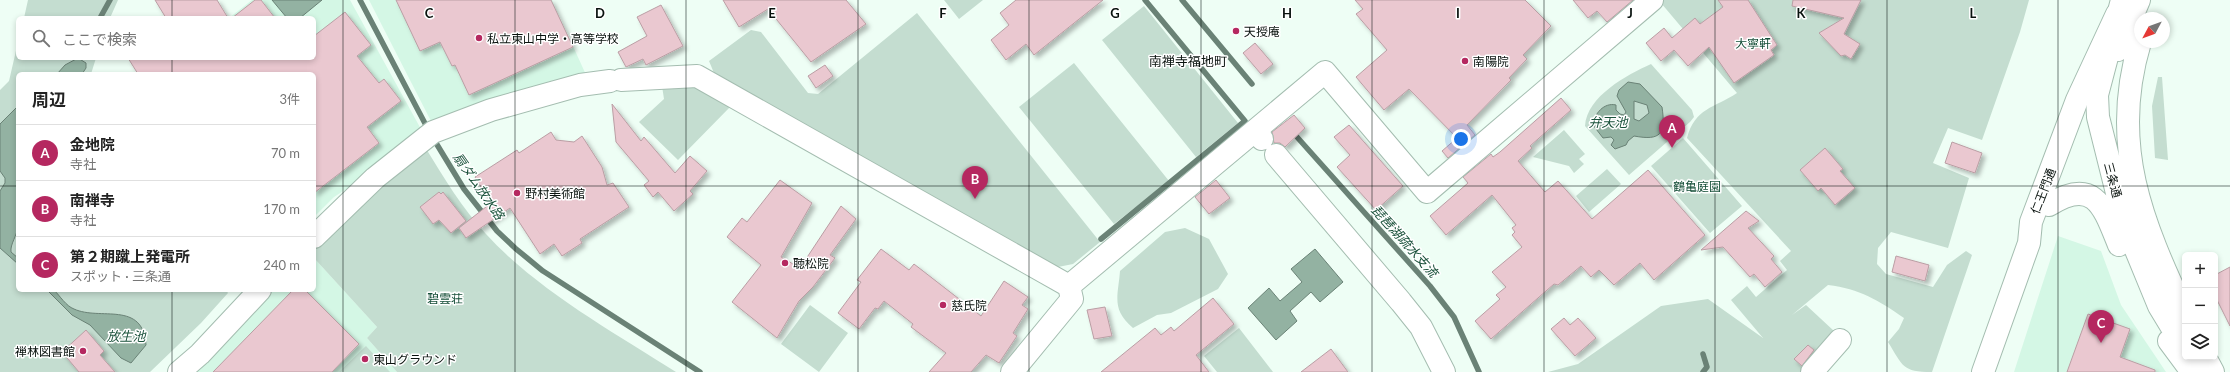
<!DOCTYPE html>
<html lang="ja">
<head>
<meta charset="utf-8">
<style>
  :root { --surface:#fff; --page:#f6f6f6; --text:#222; --muted:#767676; --line:#e0e0e0; --accent:#b52860 }
  body { margin:0; font-family:Lato,"Noto Sans JP",sans-serif; background:var(--page); color:var(--text) }
  .controls { position:absolute; right:12px; bottom:12px; display:grid; overflow:hidden; border-radius:6px; box-shadow:0 2px 6px #0003 }
  .controls button { width:36px; height:36px; display:grid; place-items:center; padding:0; border:0; border-bottom:1px solid var(--line); background:var(--surface); color:var(--text); font:20px sans-serif }
  .compass { position:absolute; left:2134px; top:12px; width:36px; height:36px; border-radius:50%; background:var(--surface); box-shadow:0 2px 6px #0003; rotate:229deg }
  .you { position:absolute; left:1461px; top:139px; width:14px; height:14px; margin:-10px; border:3px solid #fff; border-radius:50%; background:#1a73e8; box-shadow:0 0 0 6px #1a73e833 }
  .badge { display:grid; place-items:center; width:26px; height:26px; border-radius:50%; background:var(--accent); color:#fff; font-size:13px; font-weight:700 }
  .pin { position:absolute; translate:-50% -33px; filter:drop-shadow(0 1px 2px #0008) }
  .pin::after { content:''; position:absolute; top:21px; width:14px; height:12px; background:inherit; clip-path:polygon(0 0,100% 0,50% 100%) }
  .list { margin:0; padding:0; list-style:none }
  h2 { display:flex; justify-content:space-between; align-items:center; height:52px; margin:0; padding:0 16px; font-size:17px }
  h2 small { font-size:13px; font-weight:400; color:var(--muted) }
  .list li { display:grid; grid-template-columns:26px 1fr auto; gap:12px; align-items:center; box-sizing:border-box; height:56px; padding:0 16px; border-top:1px solid var(--line) }
  .list b { display:block; font-size:15px; white-space:nowrap }
  .list p { margin:0; font-size:13px; white-space:nowrap; color:var(--muted) }
  .list em { font-size:13px; font-style:normal; color:var(--muted) }
  .icon { flex:none; width:22px; height:22px; fill:none; stroke:currentColor; stroke-width:2; stroke-linecap:round; stroke-linejoin:round }
  .map { position:relative; flex:none; width:2230px; height:372px; overflow:hidden }
  .search { position:absolute; background:var(--surface); box-shadow:0 2px 6px #0003; left:16px; top:16px; width:300px; height:44px; display:flex; align-items:center; gap:10px; box-sizing:border-box; padding:0 14px; border-radius:6px; color:var(--muted); font-size:15px }
  .panel { position:absolute; background:var(--surface); box-shadow:0 2px 6px #0003; left:16px; top:72px; width:300px; height:220px; border-radius:6px }
  .map>svg:first-child { display:block }
</style>
</head>
<body>
<div class="map">
<svg width="2230" height="372" viewBox="0 0 2230 372">
  <defs>
    <filter id="shadow"><feDropShadow dx="3.5" dy="3.5" stdDeviation="2" flood-color="#0004"/></filter>
  </defs>
  <rect width="100%" height="100%" fill="#eefef5"/>
  <!-- built -->
  <path fill="#d4f7e5" d="M252,0H350L422,131L371,173L334,197L314,217V74L178,58H314V18H229Z
    M369,0H552L587,77L433,125Z
    M2058,236L2101,251L2121,305L2166,372H2014Z
    M314,258L377,327L367,338L397,372H191L271,290H314Z"/>
  <!-- green -->
  <path fill="#c4ddd0" d="M28,0H118L110,18H24Z
    M944,0H983L959,19Z
    M1664,0H2029L2020,32L1982,140L1948,128L1933,163L1969,178L1948,248L1891,232L1878,248L1877,264L1886,274L1933,287L1947,265L1966,251L1972,255L1932,372C1902,372 1903,366 1888,342L1899,329L1904,318C1878,300 1860,289 1828,285L1792,315L1806,305L1834,331L1802,372H1548L1578,364L1661,306L1708,299L1763,338L1731,300L1747,286L1756,297L1787,270L1780,261L1791,251L1687,138C1695,108 1714,108 1737,93L1661,3Z
    M1144,6L1238,123L1196,157L1102,40Z
    M917,13L1100,242L1073,264L1058,267L714,73L709,61L751,30L761,32L808,93L818,94Z
    M18,42V58H96L91,74H18V290H226L228,293L201,323L150,372H0V90L9,81Z
    M1074,63L1169,181L1114,224L1019,107Z
    M1651,64L1692,110L1694,117L1690,122L1629,175L1585,126C1587,96 1627,75 1651,64Z
    M2158,77H2162L2168,160L2155,158L2152,106Z
    M692,84L731,106L678,160L639,122L664,99L662,86Z
    M1564,130L1585,154L1579,159L1584,164L1574,173L1569,166L1533,157Z
    M1683,138L1742,206L1710,233L1651,166Z
    M425,147C444,178 462,208 486,234C536,289 613,332 676,372H397L367,338L377,327L314,258V246Z
    M1607,169L1621,184L1589,212L1576,196Z
    M1185,228L1209,239L1228,274L1218,289L1171,313L1157,315L1133,328C1111,309 1118,297 1120,271L1165,232Z
    M810,305L848,333L819,372L781,344Z
    M1239,328L1273,372H1217L1204,356Z
    M366,346L390,372H339Z"/>
  <!-- water -->
  <path fill="#93b2a2" stroke="#6a8276" fill-rule="evenodd" d="M272,0H322L300,18H287Z
    M78,58L86,63V68L82,74H57L65,65Z
    M1628,82L1640,84L1662,107C1666,134 1661,141 1634,136L1628,141L1626,145L1615,149L1611,145L1614,140L1611,137L1603,138L1593,125C1594,114 1604,102 1616,105V110L1620,114L1624,115L1626,112L1617,96L1619,90ZM1634,101L1647,105L1649,113L1639,121L1634,119Z
    M18,106V226C17,236 10,244 11,252L18,258V264L0,248V191L5,183V178L0,171V124Z
    M1315,249L1343,282L1320,302L1311,292L1290,311L1297,321L1276,340L1248,308L1269,288L1280,301L1302,282L1291,269Z
    M47,290H54C60,296 66,306 74,309C100,321 143,300 146,345L131,363L121,358L90,325L72,315Z"/>
  <g fill="none" stroke-linecap="round" stroke-linejoin="round">
    <!-- stream -->
    <path stroke="#6a8276" stroke-width="5.5" d="M360,0L429,131
      M1182,0L1252,84
      M100,18L110,0
      M1297,137L1430,286L1454,317L1479,372
      M433,138L464,189L497,231L515,248L543,271L700,372
      M1101,239L1245,121L1145,0
      M1703,372L1707,367L1703,354"/>
  </g>
  <!-- building -->
  <path fill="#eac8d0" stroke="#ba9ea4" filter="url(#shadow)" d="M155,0H217L228,18H166Z
    M255,0H261L275,18H232Z
    M396,0H551L573,47L469,95L455,65L452,66L440,42L420,51Z
    M723,0H846L866,24L811,62L768,9L739,27Z
    M1016,0H1103L1034,55L1026,44L1006,60L991,40L1009,25L1000,13Z
    M1355,0H1525L1551,26L1523,55L1527,59L1509,78L1511,80L1467,125L1475,135L1448,158L1442,151L1457,138L1409,89L1384,110L1356,77L1387,50L1356,14L1363,9Z
    M1573,0H1633L1607,22L1597,11L1588,18Z
    M1718,0H1748L1777,45L1771,50L1774,55L1734,83L1709,47L1688,66L1674,50L1661,61L1646,43L1664,28L1672,38L1695,18L1700,24L1723,7Z
    M1793,0H1861L1844,34L1860,44L1851,59L1845,55L1841,56L1819,33L1844,18L1792,6Z
    M661,5L683,46L646,65L643,59L626,67L618,52L647,36L637,17Z
    M345,12L371,45L357,56L379,83L384,79L401,101L367,127L379,143L314,193V74H138L128,58H314V36Z
    M1255,43L1273,64L1261,74L1243,53Z
    M825,65L833,76L816,88L808,76Z
    M1561,98L1571,110L1530,146L1532,148L1518,161L1545,192L1558,181L1592,219L1648,170L1705,235L1654,280L1640,263L1614,285L1599,270L1591,277L1581,266L1558,285L1554,284L1491,339L1475,321L1500,299L1496,295L1506,287L1492,272L1522,247L1512,235L1515,232L1512,228L1516,225L1492,195L1446,235L1430,216L1468,183L1463,177L1491,154L1493,157L1500,152Z
    M612,104L641,141L644,137L675,173L690,156L707,171L690,191L693,194L674,211L658,192L653,197L644,185L649,181L616,142Z
    M1294,115L1305,128L1285,147L1280,143H1274L1272,132Z
    M1349,125L1403,186L1376,210L1337,167L1350,155L1334,137Z
    M551,132L556,140L574,142L582,136L602,167L607,185L613,183L629,207L580,239L582,243L562,256L554,244L540,254L510,208L466,238L459,228L491,203L475,177L517,150L519,153Z
    M1952,142L1982,153L1975,173L1945,163Z
    M1825,148L1843,169L1840,171L1855,188L1835,205L1821,188L1818,191L1800,170Z
    M780,180L812,203L781,257L800,268L841,206L856,219L830,255L835,258L813,287L799,301L777,338L732,302L761,265L727,237L742,218L747,222Z
    M1216,180L1230,198L1209,214L1195,197Z
    M439,192L441,194L443,192L466,221L451,233L439,220L433,224L420,207Z
    M1746,211L1759,221L1748,228L1774,256L1771,259L1782,272L1765,287L1754,274L1750,277L1723,247L1701,250Z
    M881,249L909,270L914,264L981,316L1004,281L1028,297L1022,305L1028,309L1013,333L1017,336L999,363L986,355L971,372H929L946,353L911,327L913,324L884,301L878,309L875,308L859,329L838,313L861,282L857,280Z
    M1896,256L1929,265L1925,281L1892,272Z
    M2230,267V326L2215,296V275Z
    M293,290H305L359,344L332,372H213Z
    M1213,298L1234,324L1196,355L1209,372H1101L1155,328L1161,335L1171,327L1174,331Z
    M1105,307L1112,336L1094,339L1087,310Z
    M2088,314L2130,329L2120,357L2155,370V372H2067Z
    M1564,318L1570,325L1578,318L1596,338L1575,356L1551,329Z
    M86,330L104,351L100,355L115,372H79L62,352Z
    M1808,345L1814,350L1802,366L1794,359Z
    M1331,349L1348,372H1301Z"/>
  <g fill="none" stroke-linecap="round" stroke-linejoin="round">
    <defs>
      <path id="minor" d="M621,80L697,76L1069,286L1325,72L1427,192L1652,0
        M314,237L375,178L433,132L491,110L580,85L610,81
        M179,372L200,354L260,290
        M1012,372L1072,299L1069,286
        M1812,372L1840,340"/>
      <path id="tertiary" d="M1255,131L1262,139
        M1276,155L1401,302L1421,327L1444,372"/>
      <path id="secondary" d="M2122,0L2097,95L2098,117L2124,221L2159,306L2185,349
        M2140,42C2109,145 2142,222 2185,314
        M2118,50L2139,0
        M2049,205C2095,176 2104,208 2119,245
        M2169,341L2192,372
        M2205,357L2213,372"/>
      <path id="primary" d="M1983,372L2029,243L2031,222L2077,100L2117,14"/>
    </defs>
    <!-- minor casing -->
    <use href="#minor" stroke="#a4bdb0" stroke-width="24"/>
    <!-- tertiary casing -->
    <use href="#tertiary" stroke="#a4bdb0" stroke-width="24"/>
    <!-- secondary casing -->
    <use href="#secondary" stroke="#a4bdb0" stroke-width="24"/>
    <!-- primary casing -->
    <use href="#primary" stroke="#a4bdb0" stroke-width="24"/>
    <!-- minor -->
    <use href="#minor" stroke="#fff" stroke-width="22"/>
    <!-- tertiary -->
    <use href="#tertiary" stroke="#fff" stroke-width="22"/>
    <!-- secondary -->
    <use href="#secondary" stroke="#fff" stroke-width="22"/>
    <!-- primary -->
    <use href="#primary" stroke="#fff" stroke-width="22"/>
  </g>
  <!-- grid -->
  <path fill="none" stroke="#09120e" stroke-width="1" stroke-opacity="0.55" d="M172,0V18M343,0V372M515,0V372M686,0V372M858,0V372M1029,0V372M1201,0V372M1372,0V372M1544,0V372M1715,0V372M1887,0V372M2058,0V372M172,58V74M0,186H18M314,186H2230M172,290V372"/>
  <!-- markers -->
  <g fill="#b52860" stroke="#fff" stroke-width="1.5">
    <circle cx="1236" cy="31" r="4"/>
    <circle cx="479" cy="38" r="4"/>
    <circle cx="1465" cy="61" r="4"/>
    <circle cx="517" cy="193" r="4"/>
    <circle cx="785" cy="263" r="4"/>
    <circle cx="943" cy="305" r="4"/>
    <circle cx="83" cy="351" r="4"/>
    <circle cx="365" cy="359" r="4"/>
  </g>
  <g text-anchor="middle" dominant-baseline="central" stroke-width="3" stroke-linejoin="round" paint-order="stroke">
    <!-- poi labels -->
    <g font-size="12" fill="#09120e" stroke="#fff" text-anchor="start">
      <text x="1244" y="31">天授庵</text>
      <text x="487" y="38">私立東山中学・高等学校</text>
      <text x="1473" y="61">南陽院</text>
      <text x="525" y="193">野村美術館</text>
      <text x="793" y="263">聴松院</text>
      <text x="951" y="305">慈氏院</text>
      <text x="75" y="351" text-anchor="end">禅林図書館</text>
      <text x="373" y="359">東山グラウンド</text>
    </g>
    <!-- park labels -->
    <g font-size="12" fill="#144d37" stroke="#fff">
      <text x="1753" y="43">大寧軒</text>
      <text x="1697" y="186">鶴亀庭園</text>
      <text x="445" y="298">碧雲荘</text>
    </g>
    <!-- street labels -->
    <g font-size="12" fill="#09120e" stroke="#fff">
      <text transform="translate(2113 180) rotate(75)">三条通</text>
      <text transform="translate(2043 191) rotate(-69)">仁王門通</text>
    </g>
    <!-- neighbourhood labels -->
    <g font-size="13" fill="#09120e" stroke="#fff">
      <text x="1188" y="61">南禅寺福地町</text>
    </g>
    <!-- water labels -->
    <g font-size="13" font-style="italic" fill="#1a523b" stroke="#fff">
      <text x="1608" y="122">弁天池</text>
      <text transform="translate(479 186) rotate(55)">扇ダム放水路</text>
      <text transform="translate(1405 241) rotate(48)">琵琶湖疏水支流</text>
      <text x="126" y="336">放生池</text>
    </g>
  </g>
  <g font-size="13" text-anchor="middle" font-weight="bold" fill="#09120e" stroke="#fff" stroke-width="3" stroke-linejoin="round" paint-order="stroke">
    <text x="429" y="18">C</text>
    <text x="600" y="18">D</text>
    <text x="772" y="18">E</text>
    <text x="943" y="18">F</text>
    <text x="1115" y="18">G</text>
    <text x="1287" y="18">H</text>
    <text x="1458" y="18">I</text>
    <text x="1630" y="18">J</text>
    <text x="1801" y="18">K</text>
    <text x="1973" y="18">L</text>
  </g>
</svg>
<div class="controls">
<button>+</button>
<button>−</button>
<button><svg class="icon" aria-label="layers" viewBox="0 0 24 24"><path d="M12 4l9 5-9 5-9-5zM3 14l9 5 9-5"/></svg></button>
</div>
<svg class="compass" viewBox="-18 -18 36 36"><path d="M0-13l5 13h-10z" fill="#e53935"/><path d="M0 13l5-13h-10z" fill="#767676"/></svg>
<div class="you"></div>
<div class="pin badge" style="left:1672px;top:148px">A</div>
<div class="pin badge" style="left:975px;top:199px">B</div>
<div class="pin badge" style="left:2101px;top:343px">C</div>
<div class="search"><svg class="icon" aria-label="search" viewBox="0 0 24 24"><circle cx="10" cy="10" r="6"/><path d="M15 15l6 6"/></svg>ここで検索</div>
<section class="panel">
<h2>周辺<small>3件</small></h2>
<ul class="list">
<li><span class="badge">A</span><div><b>金地院</b><p>寺社</p></div><em>70 m</em></li>
<li><span class="badge">B</span><div><b>南禅寺</b><p>寺社</p></div><em>170 m</em></li>
<li><span class="badge">C</span><div><b>第２期蹴上発電所</b><p>スポット · 三条通</p></div><em>240 m</em></li>
</ul>
</section>
</div>
</body>
</html>
